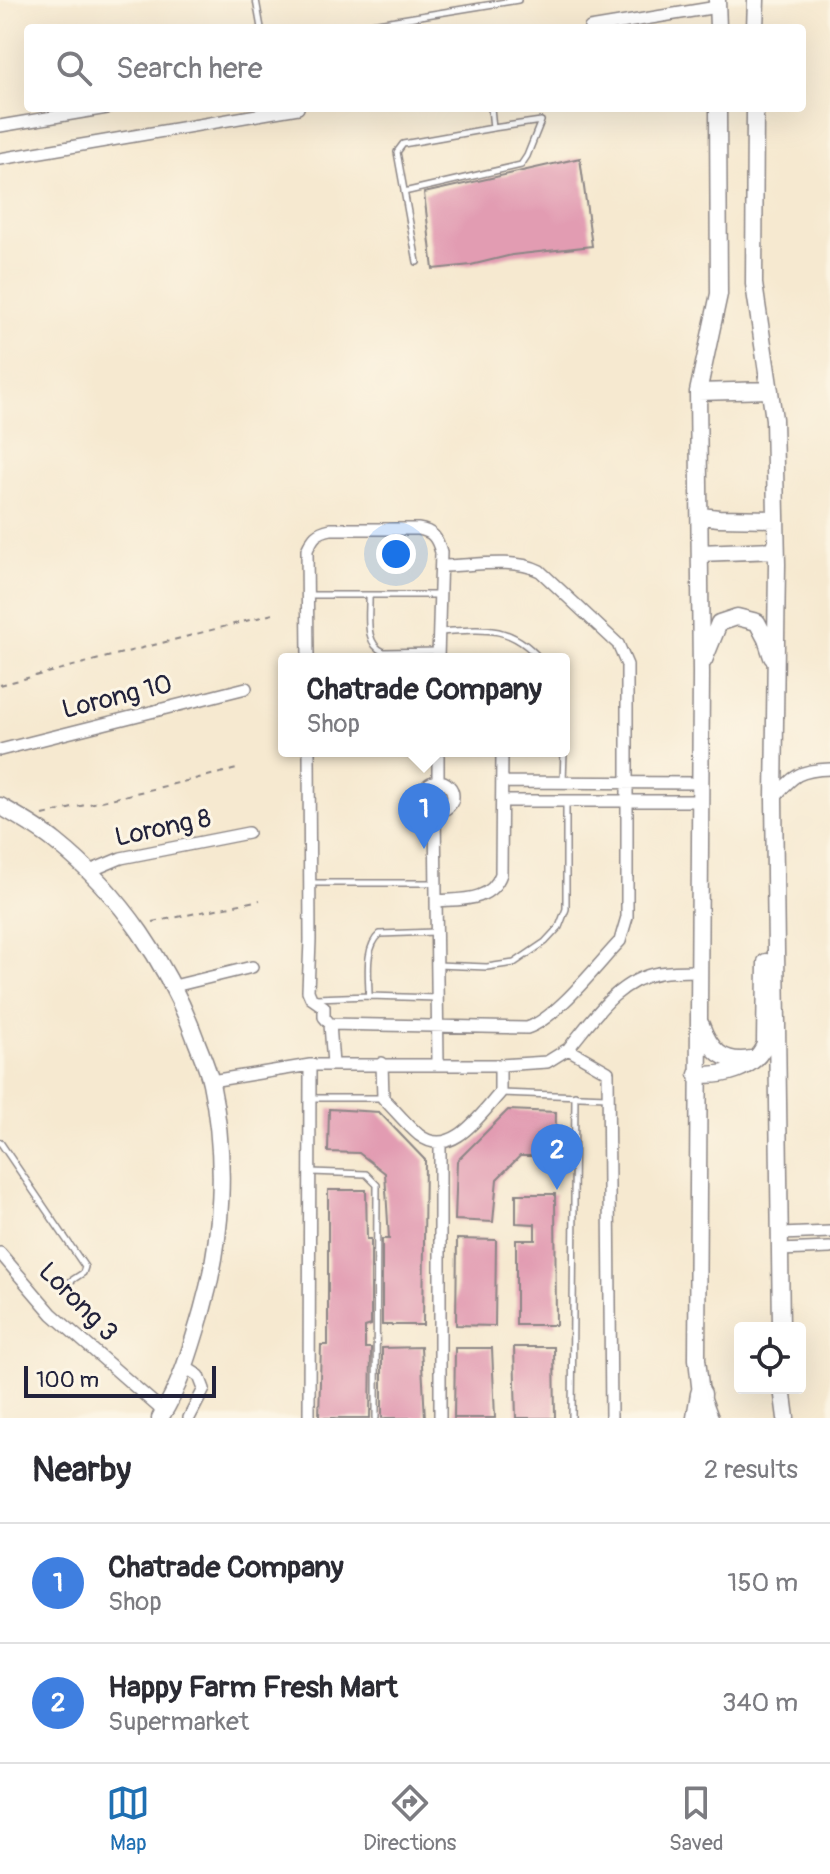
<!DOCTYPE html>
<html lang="en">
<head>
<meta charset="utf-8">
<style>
  :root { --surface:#fff; --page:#f2f2f3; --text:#2b2b33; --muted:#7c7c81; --line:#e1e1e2; --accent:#1f6fb2 }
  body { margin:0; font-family:Pangolin,sans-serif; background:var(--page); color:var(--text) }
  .controls { position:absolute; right:24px; bottom:24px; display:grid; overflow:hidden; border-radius:8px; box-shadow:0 8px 32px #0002 }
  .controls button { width:72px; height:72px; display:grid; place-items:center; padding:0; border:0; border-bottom:2px solid var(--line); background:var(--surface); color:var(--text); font:40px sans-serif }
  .scale { position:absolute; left:24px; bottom:20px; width:192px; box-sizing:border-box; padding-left:8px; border:4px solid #22223b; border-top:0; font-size:22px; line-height:28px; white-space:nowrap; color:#22223b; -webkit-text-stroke:6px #fcf5e5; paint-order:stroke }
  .you { position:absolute; left:396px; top:554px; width:28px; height:28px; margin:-20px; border:6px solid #fff; border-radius:50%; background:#1a73e8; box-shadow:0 0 0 12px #1a73e833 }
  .badge { display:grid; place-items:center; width:52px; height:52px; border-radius:50%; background:var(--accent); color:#fff; font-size:26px; font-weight:700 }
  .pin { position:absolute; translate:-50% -66px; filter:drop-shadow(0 2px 4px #0008) }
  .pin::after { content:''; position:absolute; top:42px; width:28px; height:24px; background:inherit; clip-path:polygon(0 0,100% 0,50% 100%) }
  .popup { position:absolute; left:278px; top:653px; width:292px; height:104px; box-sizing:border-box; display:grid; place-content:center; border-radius:8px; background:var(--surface); filter:drop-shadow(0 2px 6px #0005); font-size:26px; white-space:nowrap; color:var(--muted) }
  .popup b { font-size:30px; color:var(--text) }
  .popup::after { content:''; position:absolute; left:50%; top:100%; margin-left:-16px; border:16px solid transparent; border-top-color:var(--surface) }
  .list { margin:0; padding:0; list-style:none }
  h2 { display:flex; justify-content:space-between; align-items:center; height:104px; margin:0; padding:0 32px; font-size:34px }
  h2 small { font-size:26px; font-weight:400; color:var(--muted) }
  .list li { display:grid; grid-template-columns:52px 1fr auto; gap:24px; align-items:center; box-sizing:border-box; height:120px; padding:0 32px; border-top:2px solid var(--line) }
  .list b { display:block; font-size:30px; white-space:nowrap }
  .list p { margin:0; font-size:26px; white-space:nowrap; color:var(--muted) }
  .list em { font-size:26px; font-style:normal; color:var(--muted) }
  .icon { flex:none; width:44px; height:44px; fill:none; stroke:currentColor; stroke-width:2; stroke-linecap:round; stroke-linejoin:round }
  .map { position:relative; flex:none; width:830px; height:1418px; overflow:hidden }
  .search { position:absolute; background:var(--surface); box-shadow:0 8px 32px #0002; left:24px; right:24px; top:24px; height:88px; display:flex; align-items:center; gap:20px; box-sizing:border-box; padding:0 28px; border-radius:8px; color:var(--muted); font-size:30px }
  .sheet { height:344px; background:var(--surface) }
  nav { display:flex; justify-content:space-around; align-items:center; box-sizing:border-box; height:112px; border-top:2px solid var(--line); background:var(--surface); font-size:22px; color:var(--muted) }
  nav a { display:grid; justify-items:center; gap:4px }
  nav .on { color:var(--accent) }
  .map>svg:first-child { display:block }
</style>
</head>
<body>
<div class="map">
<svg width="830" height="1418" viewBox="0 0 830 1418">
  <rect width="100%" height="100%" fill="#fcf5e5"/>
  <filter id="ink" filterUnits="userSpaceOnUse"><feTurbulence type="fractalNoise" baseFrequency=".0125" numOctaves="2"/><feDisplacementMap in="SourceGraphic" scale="16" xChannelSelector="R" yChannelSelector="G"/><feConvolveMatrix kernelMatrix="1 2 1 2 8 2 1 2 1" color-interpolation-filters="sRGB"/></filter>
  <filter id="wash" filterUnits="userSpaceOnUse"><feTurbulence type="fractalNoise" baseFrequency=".006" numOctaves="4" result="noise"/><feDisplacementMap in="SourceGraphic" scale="32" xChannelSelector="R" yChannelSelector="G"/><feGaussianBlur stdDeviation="1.8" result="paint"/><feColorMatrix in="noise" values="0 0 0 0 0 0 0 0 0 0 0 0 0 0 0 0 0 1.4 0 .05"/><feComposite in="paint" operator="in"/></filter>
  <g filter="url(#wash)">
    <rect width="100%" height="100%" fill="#f6e9d0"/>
    <g id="blocks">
      <!-- building -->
      <path fill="#e29cb2" d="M580,158L592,246L512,255L471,265L433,269L424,193Z
        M329,1109L379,1112L425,1160L423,1325H382V1239H389L385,1173L359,1153L328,1152Z
        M508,1110L556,1112L555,1156H520L497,1179L493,1222L455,1220L457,1161Z
        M328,1190H366L367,1239H371V1325L365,1327V1348H371L370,1418H319L321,1345H328Z
        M516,1194H555L556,1325H516V1240H535V1224L516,1223Z
        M457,1239L496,1240L495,1326L456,1325Z
        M421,1347L425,1418H382V1348Z
        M514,1347H554L555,1418H516Z
        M455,1348H492L495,1418H454Z"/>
    </g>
  </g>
  <g filter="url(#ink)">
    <use href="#blocks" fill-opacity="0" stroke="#8c8686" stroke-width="2"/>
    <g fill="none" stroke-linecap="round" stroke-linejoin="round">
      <defs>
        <path id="lane" d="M256,0L261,28
          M347,28L518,0
          M404,192L521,165L527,156L541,121L493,128
          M417,262L397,152L403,144L493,128L491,108
          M309,595H439
          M369,595C370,613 363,644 384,652L438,651
          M440,632C483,629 510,624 540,659
          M564,692V739
          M563,782L564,751
          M311,883H435
          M435,932L380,934C364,948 369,976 369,996L437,998
          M437,965L487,967L514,963L545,942L559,927L566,909V802
          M316,998L369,996
          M501,1093L607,1097
          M312,1098H382
          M0,1142L85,1267L83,1273L63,1286
          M311,1172L366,1174L377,1185L376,1418
          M572,1418L575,1095"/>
        <path id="street" d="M590,28L717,7
          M0,126L107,108
          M0,159L298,108
          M308,659L307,550C313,537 316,532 331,529H418C433,531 437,538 441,552L438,659
          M0,750L246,688
          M309,751L310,940L308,991L311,998L324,1007V1017L330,1024L333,1064
          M438,751V780
          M423 796a15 15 0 1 1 30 0a15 15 0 1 1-30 0Z
          M502,782L699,783
          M774,798C794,775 799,770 830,769
          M503,801H699
          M435,811L438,1064
          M90,871L121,858L248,833
          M436,901C462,899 491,902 501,874L502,751
          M174,986L252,967
          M330,1024L527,1028C556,1019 598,964 620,941L627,917V665L618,644L540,571C513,557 471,566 441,566
          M568,1049C593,1019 617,980 659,973C672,971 685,971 698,971
          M382,1063L383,1098C395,1110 406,1124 419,1135C451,1160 481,1114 500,1093V1065
          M211,1081L310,1065H500L547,1062L568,1049L608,1072L611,1418
          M781,1234L830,1232
          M780,1250L830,1248
          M0,1253L52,1314L164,1412
          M185,1367L199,1376L204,1389L189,1418
          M309,1418L310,1065
          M440,1418V1142"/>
        <path id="secondary" d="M717,0L718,28
          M755,28L756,0
          M755,108L754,284L774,419L777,564L774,799L781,1328
          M698,392L770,390
          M700,516L719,518L776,519
          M700,553L776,550
          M704,660L719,623L737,617L757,622L766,639L772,657
          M0,806C19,817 39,828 56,842C121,894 169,965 197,1043C202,1056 208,1069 211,1083C227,1158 223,1238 202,1311C191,1348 181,1385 160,1418
          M701,1025C710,1050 723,1064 751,1059
          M697,1074C721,1077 755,1070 765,1044L766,962
          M782,1388L786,1418
          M710,1418L701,1394L697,1359L701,673L698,392L719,294L718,108"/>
        <path id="highway" d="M697,1418L701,1394"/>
      </defs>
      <!-- lane casing -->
      <use href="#lane" stroke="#8c8686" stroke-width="8"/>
      <!-- street casing -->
      <use href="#street" stroke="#8c8686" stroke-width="14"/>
      <!-- secondary casing -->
      <use href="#secondary" stroke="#8c8686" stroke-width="19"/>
      <!-- highway casing -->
      <use href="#highway" stroke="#8c8686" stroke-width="23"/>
      <!-- path -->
      <path stroke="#8c8686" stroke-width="2" stroke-dasharray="6 6" stroke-linecap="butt" d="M0,685L273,614
        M43,815L241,768
        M153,922L260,900"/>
      <!-- lane -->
      <use href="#lane" stroke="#fff" stroke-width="5"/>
      <!-- street -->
      <use href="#street" stroke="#fff" stroke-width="11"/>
      <!-- secondary -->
      <use href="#secondary" stroke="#fff" stroke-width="16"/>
      <!-- highway -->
      <use href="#highway" stroke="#fff" stroke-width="20"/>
    </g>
  </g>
  <g text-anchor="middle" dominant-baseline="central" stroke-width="6" stroke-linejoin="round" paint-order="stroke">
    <!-- street labels -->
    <g font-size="26" fill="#22223b" stroke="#fcf5e5">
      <text transform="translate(117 697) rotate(-14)">Lorong 10</text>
      <text transform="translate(163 828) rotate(-12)">Lorong 8</text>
      <text transform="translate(78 1302) rotate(45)">Lorong 3</text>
    </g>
  </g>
</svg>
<div class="controls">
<button><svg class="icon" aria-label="locate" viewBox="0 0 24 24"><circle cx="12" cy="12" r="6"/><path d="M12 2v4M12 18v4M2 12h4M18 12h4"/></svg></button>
</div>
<div class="scale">100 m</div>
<div class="you"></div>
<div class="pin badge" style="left:424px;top:849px;background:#3f7fe0">1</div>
<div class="popup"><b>Chatrade Company</b>Shop</div>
<div class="pin badge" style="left:557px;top:1190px;background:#3f7fe0">2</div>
<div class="search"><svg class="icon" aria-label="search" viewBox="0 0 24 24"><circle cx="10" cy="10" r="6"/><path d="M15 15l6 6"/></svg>Search here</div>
</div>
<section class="sheet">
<h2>Nearby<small>2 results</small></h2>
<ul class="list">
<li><span class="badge" style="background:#3f7fe0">1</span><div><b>Chatrade Company</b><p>Shop</p></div><em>150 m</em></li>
<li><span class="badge" style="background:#3f7fe0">2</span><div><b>Happy Farm Fresh Mart</b><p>Supermarket</p></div><em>340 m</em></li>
</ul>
</section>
<nav>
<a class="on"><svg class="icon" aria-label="map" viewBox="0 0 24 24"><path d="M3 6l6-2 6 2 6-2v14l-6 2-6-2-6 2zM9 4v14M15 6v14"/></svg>Map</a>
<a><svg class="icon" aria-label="directions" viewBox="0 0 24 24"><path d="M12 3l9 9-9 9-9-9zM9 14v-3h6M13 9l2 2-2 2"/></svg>Directions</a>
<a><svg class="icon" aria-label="saved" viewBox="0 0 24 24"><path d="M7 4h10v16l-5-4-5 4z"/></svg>Saved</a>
</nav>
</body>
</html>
